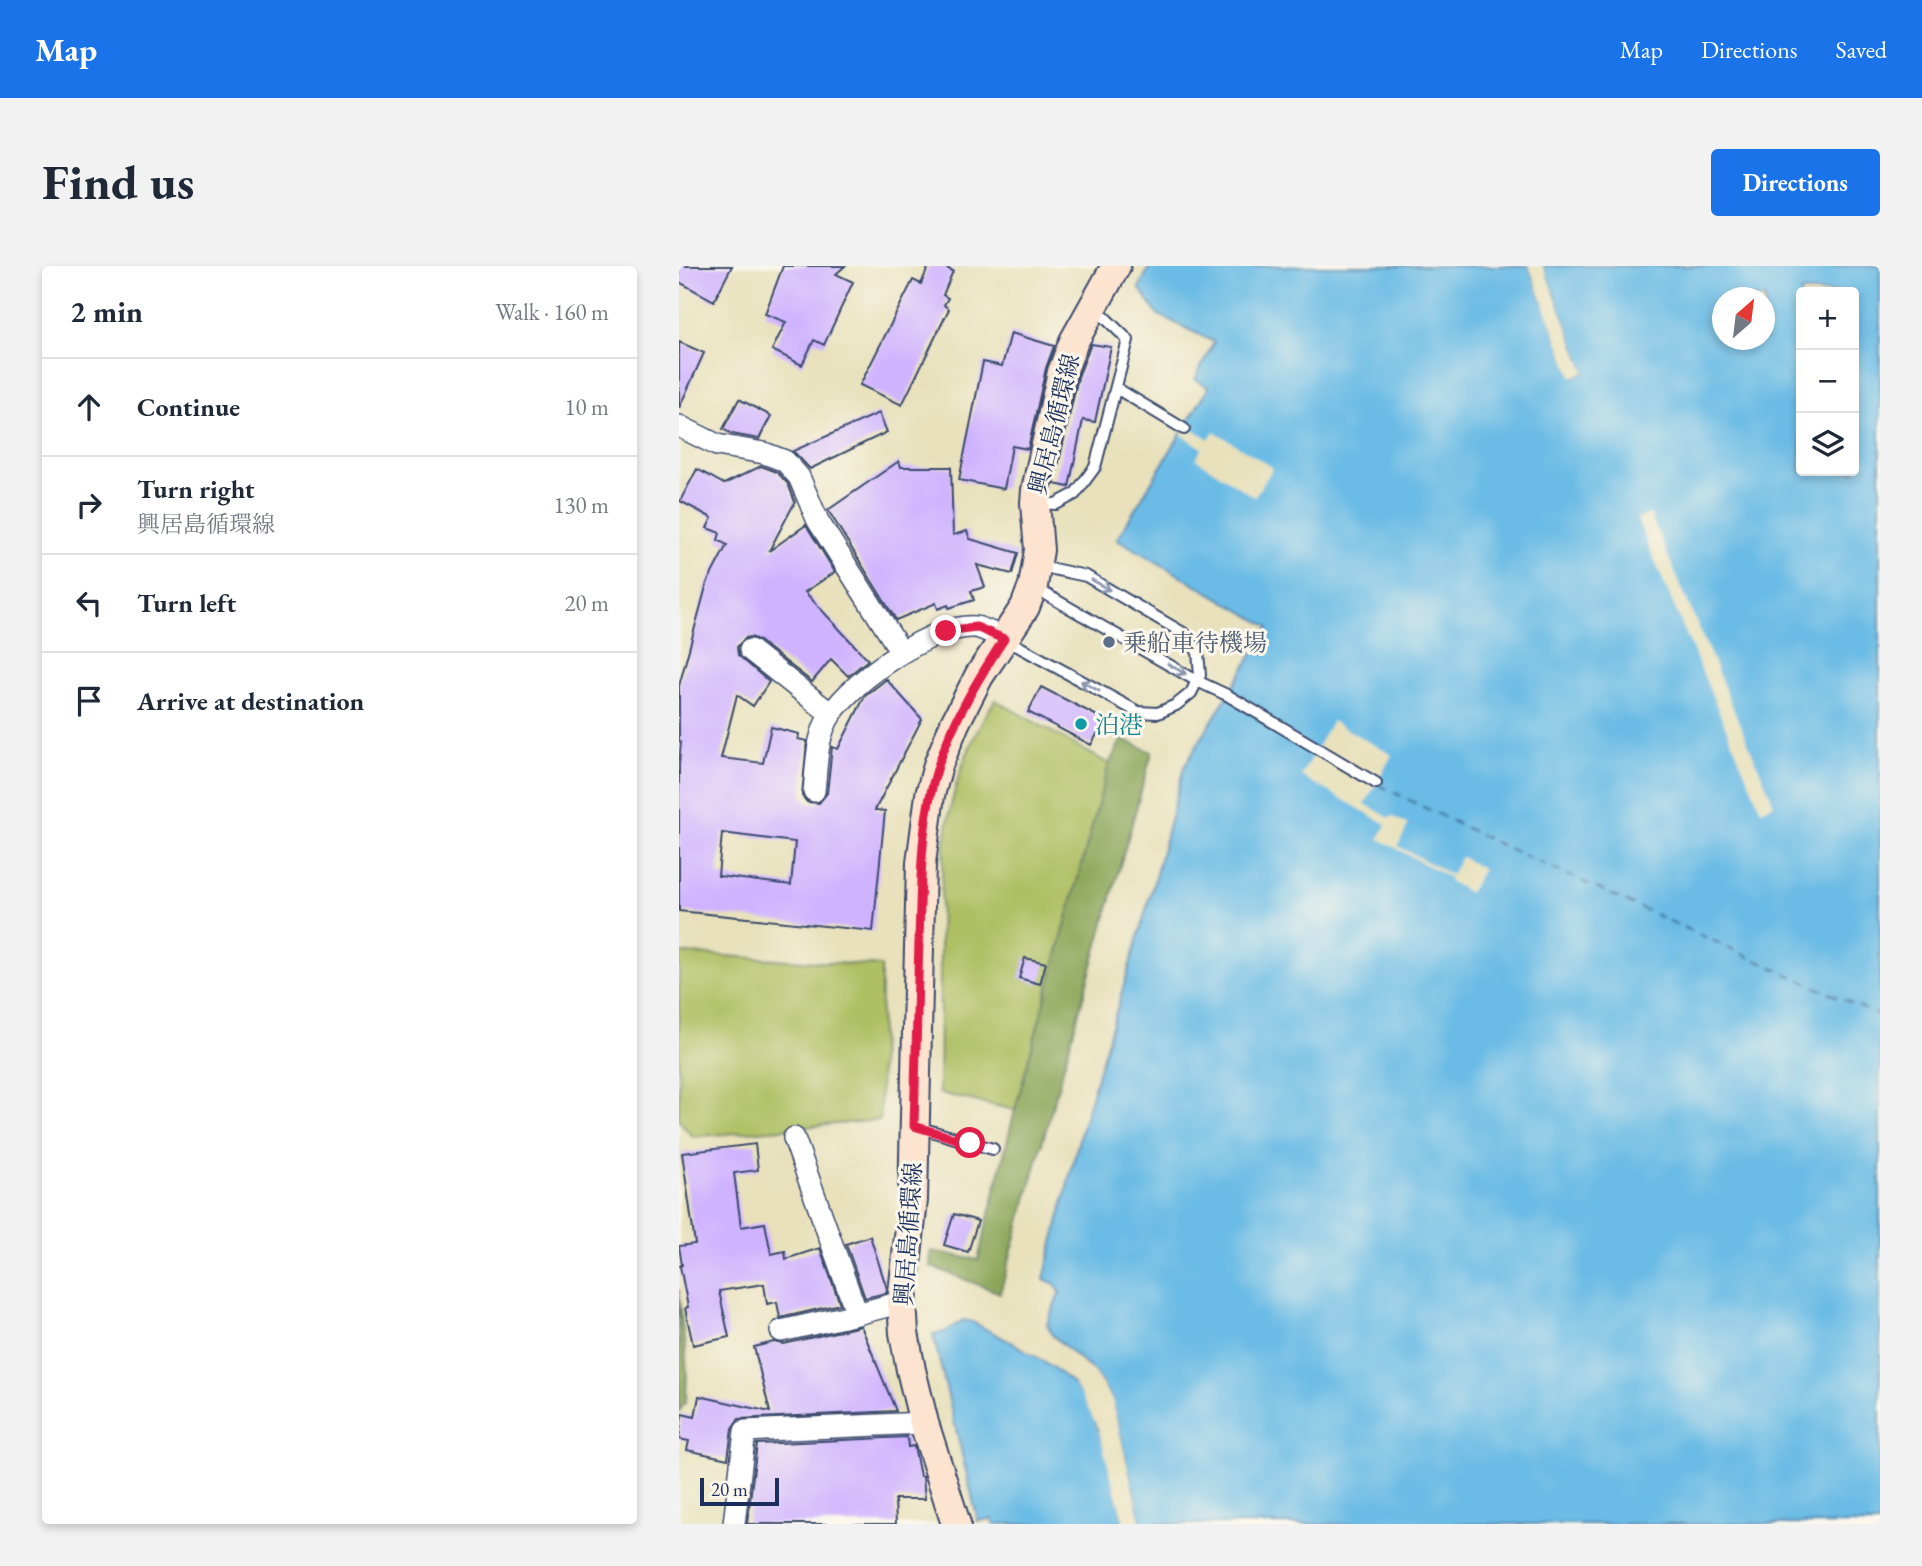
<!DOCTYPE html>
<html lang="en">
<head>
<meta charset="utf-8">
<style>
  :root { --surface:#fff; --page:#f2f2f3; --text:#1f2937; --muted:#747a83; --line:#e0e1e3; --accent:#1a73e8 }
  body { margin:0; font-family:"EB Garamond","Noto Serif JP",serif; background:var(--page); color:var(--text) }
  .controls { position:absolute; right:21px; top:21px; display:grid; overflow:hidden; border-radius:7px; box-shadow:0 4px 10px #0003 }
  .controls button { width:63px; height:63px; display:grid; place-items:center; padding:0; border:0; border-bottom:2px solid var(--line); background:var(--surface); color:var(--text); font:35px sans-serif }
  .compass { position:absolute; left:1033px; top:21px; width:63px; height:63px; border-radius:50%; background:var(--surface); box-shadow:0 4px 10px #0003; rotate:28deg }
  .scale { position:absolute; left:21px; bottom:18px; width:79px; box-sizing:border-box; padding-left:7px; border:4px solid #1b2f5e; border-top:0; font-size:19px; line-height:24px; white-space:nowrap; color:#1b2f5e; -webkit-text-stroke:5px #fbf7ec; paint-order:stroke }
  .stop { position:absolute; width:21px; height:21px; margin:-16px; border:5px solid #e11d48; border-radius:50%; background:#fff }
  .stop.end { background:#e11d48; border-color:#fff; box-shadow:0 2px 7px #0008 }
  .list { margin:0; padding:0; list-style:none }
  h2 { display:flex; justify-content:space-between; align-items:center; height:91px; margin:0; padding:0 28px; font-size:30px }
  h2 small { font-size:23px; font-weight:400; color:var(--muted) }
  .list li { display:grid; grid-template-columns:46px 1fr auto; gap:21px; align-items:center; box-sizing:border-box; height:98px; padding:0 28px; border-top:2px solid var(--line) }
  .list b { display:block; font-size:26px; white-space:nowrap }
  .list p { margin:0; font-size:23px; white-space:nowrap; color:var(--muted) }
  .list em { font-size:23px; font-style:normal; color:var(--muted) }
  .icon { flex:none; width:38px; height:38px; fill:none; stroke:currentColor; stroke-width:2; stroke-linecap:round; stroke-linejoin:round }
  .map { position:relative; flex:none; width:1201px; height:1258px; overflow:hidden; border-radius:7px }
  header { display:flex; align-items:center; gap:42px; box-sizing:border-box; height:98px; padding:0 35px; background:var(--accent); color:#fff }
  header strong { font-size:33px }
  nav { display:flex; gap:38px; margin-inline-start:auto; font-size:24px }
  .intro { display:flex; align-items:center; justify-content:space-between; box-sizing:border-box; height:168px; padding:0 42px }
  h1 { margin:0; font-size:49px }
  .button { padding:18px 32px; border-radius:7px; background:var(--accent); color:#fff; font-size:24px; font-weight:700 }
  main { display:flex; gap:42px; padding:0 42px }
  aside { flex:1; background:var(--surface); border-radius:7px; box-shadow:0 4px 10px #0003 }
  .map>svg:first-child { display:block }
</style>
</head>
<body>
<header>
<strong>Map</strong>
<nav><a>Map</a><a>Directions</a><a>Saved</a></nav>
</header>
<div class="intro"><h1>Find us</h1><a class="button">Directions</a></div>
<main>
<aside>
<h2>2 min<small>Walk · 160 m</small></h2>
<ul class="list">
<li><svg class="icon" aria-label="ahead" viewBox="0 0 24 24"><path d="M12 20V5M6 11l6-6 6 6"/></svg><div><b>Continue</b></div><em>10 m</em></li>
<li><svg class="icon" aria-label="right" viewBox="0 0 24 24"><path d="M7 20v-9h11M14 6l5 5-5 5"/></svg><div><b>Turn right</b><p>興居島循環線</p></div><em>130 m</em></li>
<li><svg class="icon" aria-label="left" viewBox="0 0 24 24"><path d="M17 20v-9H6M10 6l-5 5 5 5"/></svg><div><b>Turn left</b></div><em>20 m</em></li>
<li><svg class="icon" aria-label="arrive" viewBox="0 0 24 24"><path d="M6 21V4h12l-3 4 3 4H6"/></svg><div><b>Arrive at destination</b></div></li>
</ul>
</aside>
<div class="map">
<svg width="1201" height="1258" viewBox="0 0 1201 1258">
  <rect width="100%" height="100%" fill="#fbf7ec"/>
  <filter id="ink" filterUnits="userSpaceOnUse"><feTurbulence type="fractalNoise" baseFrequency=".0143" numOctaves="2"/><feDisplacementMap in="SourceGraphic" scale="14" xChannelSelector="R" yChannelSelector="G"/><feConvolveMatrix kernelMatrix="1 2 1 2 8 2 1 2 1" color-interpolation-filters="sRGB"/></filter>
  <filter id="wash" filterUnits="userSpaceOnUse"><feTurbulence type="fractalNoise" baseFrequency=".00686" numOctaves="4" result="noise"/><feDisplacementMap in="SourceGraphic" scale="28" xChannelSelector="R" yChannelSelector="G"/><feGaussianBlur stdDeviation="1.57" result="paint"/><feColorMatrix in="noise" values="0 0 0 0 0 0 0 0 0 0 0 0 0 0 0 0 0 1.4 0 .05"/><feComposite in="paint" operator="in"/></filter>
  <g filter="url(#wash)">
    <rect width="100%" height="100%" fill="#e8e1bc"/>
    <!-- green -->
    <path fill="#afbf63" stroke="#657760" stroke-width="2" d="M316,434L430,498L336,844L260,827C261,780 261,733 261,687C262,593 263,515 316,434Z
      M0,687L202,700L201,854L14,871L0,854Z"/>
    <!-- forest -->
    <path fill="#8ba659" stroke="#536a5c" stroke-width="2" d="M443,473L473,486L321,1027L251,1000L252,985L299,994L336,844L430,498Z
      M0,1023L8,1106L7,1135L0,1146Z"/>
    <!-- water -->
    <path fill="#6abbe5" stroke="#4275a2" stroke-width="2" fill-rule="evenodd" d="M471,0H850L894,111L906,106L864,0H1201V1258H462L433,1133L414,1105L373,1069L368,1058L381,1026L376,1018L365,1013L402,865L472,627L505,501L590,361L438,273L530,121L516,113L535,76L478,48L460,22ZM1122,26H1175V205H1122ZM1044,32H1086V74H1044Z
      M284,1054L294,1056C326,1074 362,1089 390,1114C421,1140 435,1219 445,1258H315L313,1253L299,1255L254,1068L266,1066Z"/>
    <!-- pier -->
    <path fill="#e8e1bc" d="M850,0H853L895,107L902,104L861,0H864L906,106L893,111Z
      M508,159L530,173L535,165L594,202L575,231L517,193L523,182L502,168Z
      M971,248L1095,538L1082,544L958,253Z
      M653,455L713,489L686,538L711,552L713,550L729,559L719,580L772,609L782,591L804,603L790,627L770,615L771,612L700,573L707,558L622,510Z
      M347,1081L367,1091L395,1113L406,1129L422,1160L449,1258H445L419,1162L403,1131L393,1115L365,1094L346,1084Z
      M394,1092L414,1105L433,1133L462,1258H459L430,1134L412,1107Z"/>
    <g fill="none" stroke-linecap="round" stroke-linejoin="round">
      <!-- ferry -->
      <path stroke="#335986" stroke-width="2" stroke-dasharray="9 7" stroke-linecap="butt" d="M700,519L811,574L1201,750"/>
    </g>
    <g id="blocks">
      <!-- building -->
      <path fill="#cfb3ff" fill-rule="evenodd" d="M0,0H53L35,35L0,16Z
        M104,0H166L157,8L174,16L145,79L135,74L123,99L93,84L107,56L86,48Z
        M250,0H263L274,5L264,29L269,32L265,39L270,43L223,139L181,119L234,14L242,18Z
        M332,67L375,80L367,102L349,183L333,180L325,223L280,214L304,96L323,100Z
        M0,76L25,87L0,142Z
        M412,78L432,81L416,156L404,154L390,221L375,218L399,111Z
        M60,133L92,150L80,173L53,168L44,163Z
        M200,147L208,166L131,203L114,185Z
        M220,195L222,201H272L274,269L288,265L291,273L339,287L333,308L298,299L306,321L292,325L295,334L270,342L269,339L259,343L257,337L217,354L149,244Z
        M82,200L98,206L109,218L116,236L90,285L127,259L156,306L126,326L189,394L169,410L152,393L133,416L79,374L72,371L66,372L58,381L59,389L90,416L74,440L58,429L42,492L84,497L92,461L120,468L119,473L128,475L123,530L128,536L140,537L148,527L153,481L159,483L186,430L205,415L207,413L243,453L196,544L206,545L194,665L0,645V499L2,476L0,475V420L28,317L48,279L39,274L41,267L28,262L33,252L1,235L18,203L45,218ZM43,567L116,576L112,619L39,610Z
        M362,421L426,454L412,479L349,446Z
        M346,692L367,697L361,718L340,712Z
        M76,878L79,904L55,907L62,961L86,957L92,988L106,985L107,993L141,982L161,1038L101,1052L98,1036L88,1038L85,1018L40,1025L50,1071L14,1079L6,1042L9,1041L1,1000L3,999L0,980L16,978L3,887Z
        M275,948L299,955L289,986L265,979Z
        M191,970L208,1023L207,1027L186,1032L167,978Z
        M182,1060L217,1145L60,1153L53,1163L49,1193L8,1184L10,1175L0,1173L3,1148L16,1151L20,1130L91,1146L75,1081L95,1076L105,1078Z
        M228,1171L229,1181L235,1180L241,1210H244L246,1233H216L217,1258H68L78,1178Z"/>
    </g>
  </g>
  <g filter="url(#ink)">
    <use href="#blocks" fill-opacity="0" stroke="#3a4a6c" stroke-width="2"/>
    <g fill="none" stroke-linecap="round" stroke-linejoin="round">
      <defs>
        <path id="service" d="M437,122L505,163
          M359,237L377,238L396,228L416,201L449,74L415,41
          M356,322L518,415L548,429L697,517
          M326,373L459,446L479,447L497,439L512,427L521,409L519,386L506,368L407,310L360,300
          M238,861L314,883"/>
        <path id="minor" d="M0,160L38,179L85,187L106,195L120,211L139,255L222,386
          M71,384L152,448
          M135,525C138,499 137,470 152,448C176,413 253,358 296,361C305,362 317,369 325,373
          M115,872L178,1048L223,1036
          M102,1065L178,1048
          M55,1258L66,1165L245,1157"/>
        <path id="secondary" d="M277,1258L245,1157L232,1104L225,1067L223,1036L234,934L242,597L251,529L259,499L276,457L300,410L346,341L354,320L360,284L356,237L357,224L383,106L395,75L437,0"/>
      </defs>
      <!-- service casing -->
      <use href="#service" stroke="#3a4a6c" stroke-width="14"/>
      <!-- minor casing -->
      <use href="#minor" stroke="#3a4a6c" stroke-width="24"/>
      <!-- secondary casing -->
      <use href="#secondary" stroke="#3a4a6c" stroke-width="32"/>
      <!-- service -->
      <use href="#service" stroke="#fff" stroke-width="10"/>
      <!-- minor -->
      <use href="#minor" stroke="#fff" stroke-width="21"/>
      <!-- secondary -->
      <use href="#secondary" stroke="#fde4d0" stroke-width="28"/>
    </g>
    <!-- one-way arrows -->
    <defs><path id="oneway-shaft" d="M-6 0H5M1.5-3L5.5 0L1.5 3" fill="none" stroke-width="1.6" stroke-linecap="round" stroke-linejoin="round" transform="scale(1.75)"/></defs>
    <g stroke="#8d97ae">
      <use href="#oneway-shaft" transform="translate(422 319) rotate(30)"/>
      <use href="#oneway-shaft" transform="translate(498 403) rotate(30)"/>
      <use href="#oneway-shaft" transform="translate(411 420) rotate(-151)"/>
    </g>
  </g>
  <g fill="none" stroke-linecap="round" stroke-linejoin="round" filter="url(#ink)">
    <!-- route -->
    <path stroke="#e11d48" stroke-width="9" d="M267,365L297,361L325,373C299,413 274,454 259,500C241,555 242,616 240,674C238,736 237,798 235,860L291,877"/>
  </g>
  <!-- markers -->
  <circle fill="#5c6f8a" stroke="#fbf7ec" stroke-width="2.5" cx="430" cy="376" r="7"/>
  <circle fill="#0f9aa8" stroke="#fbf7ec" stroke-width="2.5" cx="402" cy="458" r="7"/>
  <g text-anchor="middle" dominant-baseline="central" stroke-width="6" stroke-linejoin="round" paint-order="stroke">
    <!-- street labels -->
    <g font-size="24" fill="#1b2f5e" stroke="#fbf7ec">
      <text transform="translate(375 158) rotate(-76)">興居島循環線</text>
      <text transform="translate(229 968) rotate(-86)">興居島循環線</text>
    </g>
    <!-- service labels -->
    <g font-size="24" fill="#4e5e75" stroke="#fbf7ec" text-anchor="start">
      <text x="444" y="376">乗船車待機場</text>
    </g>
    <!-- culture labels -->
    <g font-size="24" fill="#0d838f" stroke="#fbf7ec" text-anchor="start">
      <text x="416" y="458">泊港</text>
    </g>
  </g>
</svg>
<div class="controls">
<button>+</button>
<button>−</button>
<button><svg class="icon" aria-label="layers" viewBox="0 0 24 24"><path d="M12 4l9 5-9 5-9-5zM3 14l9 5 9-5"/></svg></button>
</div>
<svg class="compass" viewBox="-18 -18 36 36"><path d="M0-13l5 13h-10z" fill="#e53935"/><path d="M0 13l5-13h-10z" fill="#747a83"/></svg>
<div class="scale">20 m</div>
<div class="stop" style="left:291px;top:877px"></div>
<div class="stop end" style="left:267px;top:365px"></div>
</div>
</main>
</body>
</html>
